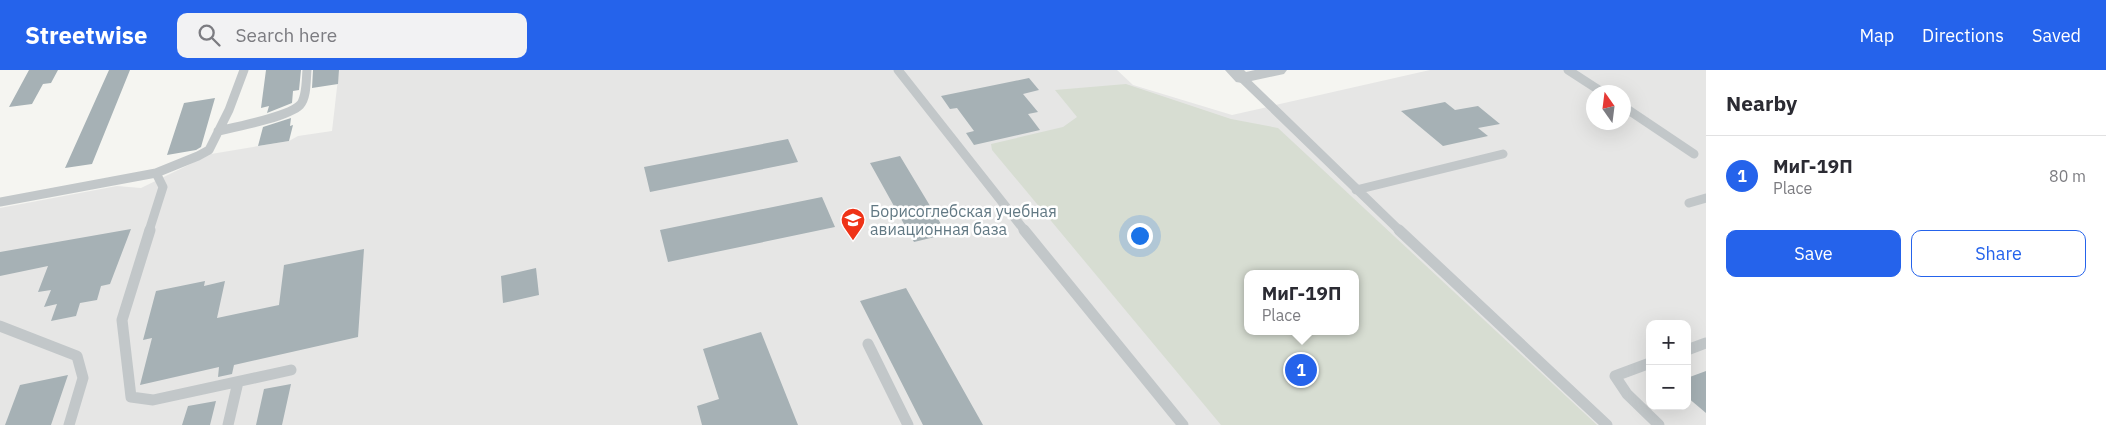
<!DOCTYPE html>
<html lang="en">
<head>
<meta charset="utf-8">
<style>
  :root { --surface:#fff; --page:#f2f2f3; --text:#2b2b33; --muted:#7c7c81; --line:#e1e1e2; --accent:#2563eb }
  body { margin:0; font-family:"IBM Plex Sans",sans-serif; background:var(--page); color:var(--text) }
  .controls { position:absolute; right:15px; bottom:15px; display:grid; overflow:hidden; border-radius:10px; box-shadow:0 5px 20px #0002 }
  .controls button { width:45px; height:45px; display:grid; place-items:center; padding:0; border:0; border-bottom:1px solid var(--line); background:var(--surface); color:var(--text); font:25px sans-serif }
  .compass { position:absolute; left:1586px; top:15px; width:45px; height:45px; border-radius:50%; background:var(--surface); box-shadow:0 5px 20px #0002; rotate:346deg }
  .you { position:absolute; left:1139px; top:165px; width:18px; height:18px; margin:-12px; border:4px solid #fff; border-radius:50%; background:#1a73e8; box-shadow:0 0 0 8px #1a73e833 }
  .badge { display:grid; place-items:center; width:32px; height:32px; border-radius:50%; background:var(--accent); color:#fff; font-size:16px; font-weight:700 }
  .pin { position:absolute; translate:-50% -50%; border:2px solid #fff; box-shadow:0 1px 5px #0006 }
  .popup { position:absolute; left:1244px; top:200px; width:115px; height:65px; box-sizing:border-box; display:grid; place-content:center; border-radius:10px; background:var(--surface); filter:drop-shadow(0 1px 4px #0005); font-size:16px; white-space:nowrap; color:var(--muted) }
  .popup b { font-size:19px; color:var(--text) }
  .popup::after { content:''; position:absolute; left:50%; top:100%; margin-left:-10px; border:10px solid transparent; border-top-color:var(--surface) }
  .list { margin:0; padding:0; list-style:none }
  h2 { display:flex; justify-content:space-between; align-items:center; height:65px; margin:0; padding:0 20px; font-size:21px }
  h2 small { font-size:16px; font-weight:400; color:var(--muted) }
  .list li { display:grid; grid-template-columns:32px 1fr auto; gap:15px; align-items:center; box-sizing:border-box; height:80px; padding:0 20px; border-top:1px solid var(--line) }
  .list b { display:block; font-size:19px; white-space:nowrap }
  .list p { margin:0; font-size:16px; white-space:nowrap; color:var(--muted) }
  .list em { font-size:16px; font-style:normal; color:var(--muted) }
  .actions { display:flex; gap:10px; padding:15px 20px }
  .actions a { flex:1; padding:11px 0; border:1px solid var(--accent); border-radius:10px; text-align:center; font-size:18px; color:var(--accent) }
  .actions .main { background:var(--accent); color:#fff }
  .icon { flex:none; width:28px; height:28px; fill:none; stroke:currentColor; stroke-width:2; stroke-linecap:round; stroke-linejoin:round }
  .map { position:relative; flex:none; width:1706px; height:355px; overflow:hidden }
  header { display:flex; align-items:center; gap:30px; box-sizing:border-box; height:70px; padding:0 25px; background:var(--accent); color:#fff }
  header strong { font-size:24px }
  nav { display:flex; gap:28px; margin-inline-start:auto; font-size:18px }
  .search { width:350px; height:45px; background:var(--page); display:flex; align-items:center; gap:12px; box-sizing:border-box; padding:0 18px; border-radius:10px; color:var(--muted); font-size:19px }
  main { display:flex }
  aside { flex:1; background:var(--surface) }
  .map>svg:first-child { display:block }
</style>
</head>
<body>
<header>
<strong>Streetwise</strong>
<div class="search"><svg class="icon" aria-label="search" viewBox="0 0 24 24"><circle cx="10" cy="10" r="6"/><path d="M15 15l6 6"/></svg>Search here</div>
<nav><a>Map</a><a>Directions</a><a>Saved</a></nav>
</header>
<main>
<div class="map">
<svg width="1706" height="355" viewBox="0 0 1706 355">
  <rect width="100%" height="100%" fill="#f5f5f1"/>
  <!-- built -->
  <path fill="#e6e6e5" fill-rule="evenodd" d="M339,0H1117L1133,15L1232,45L1430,0H1706V355H0V138L117,116L141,118L211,84L289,71L298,66L332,61ZM1594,22H1624V52H1594ZM1247,204H1355V261H1247ZM1650,254H1687V336H1650Z"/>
  <!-- green -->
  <path fill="#d7ddd2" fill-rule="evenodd" d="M1126,14L1231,49L1278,58L1597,355H1221L992,80L991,74L1063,57L1077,47L1055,20ZM1247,204H1355V261H1247Z"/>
  <!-- building -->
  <path fill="#a6b1b5" d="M29,0H58L51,13L43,14L32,34L9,37Z
    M109,0H130L92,94L65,98Z
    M266,0H301L299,20L293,21L292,33L267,43L269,36L261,38Z
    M313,0H339L338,14L312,18Z
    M1029,8L1039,20L1023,24L1038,42L1028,44L1040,60L974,75L966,63L974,61L957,38L950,39L941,26Z
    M215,28L201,77L196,80L167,85L184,33Z
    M1445,32L1455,40L1478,36L1500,54L1478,58L1488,66L1443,76L1401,41Z
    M291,48L290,56L293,55L289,71L258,76L263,57Z
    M788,69L798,92L650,122L644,97Z
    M900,86L947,164L914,172L870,93Z
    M822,127L835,157L668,192L660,160Z
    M131,159L110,214L101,216L97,230L80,233L76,246L51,251L57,234L44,237L51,220L38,222L48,196L0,206V182Z
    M364,179L358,267L234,295L232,304L218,307L219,297L140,315L152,268L143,270L156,221L205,211L204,216L225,211L217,248L279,235L284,195Z
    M536,198L539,225L503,233L501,206Z
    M906,218L983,355H923L860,231Z
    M761,262L798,355H702L697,336L719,329L703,279Z
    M1706,301V343L1687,327V308Z
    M68,305L51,355H5L20,315Z
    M291,314L282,355H256L264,319Z
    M216,331L210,355H182L188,336Z"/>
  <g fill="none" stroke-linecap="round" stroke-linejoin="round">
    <!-- lane-far1 -->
    <path stroke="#c2c7c9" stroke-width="9" d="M898,0L1025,161
      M1568,0L1602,22
      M1242,8L1400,161
      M1624,37L1694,84
      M218,61C236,57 288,47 300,35C307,27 306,10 307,0
      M1356,120L1503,84
      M0,132L156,103L198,86L209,80L229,40L244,0
      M1689,133L1706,128
      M149,161L163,117L156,103"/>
    <!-- lane -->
    <path stroke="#c2c7c9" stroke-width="11" d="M150,160L122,250L131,327L153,330L291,300
      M1024,160L1183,355
      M1399,160L1607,355
      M0,256L77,286L83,308L69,355
      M868,274L908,355
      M1687,280L1706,273
      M1650,293L1615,306L1627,324L1659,355
      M228,355L238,312"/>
    <!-- street -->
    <path fill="#c2c7c9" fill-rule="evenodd" d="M1225,0H1244L1246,2L1255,0H1287L1284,4L1242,13L1236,12Z"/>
  </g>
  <!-- icons -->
  <defs>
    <symbol id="university-pin" viewBox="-11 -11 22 30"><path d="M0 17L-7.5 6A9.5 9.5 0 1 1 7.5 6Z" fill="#ef3317" stroke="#fff"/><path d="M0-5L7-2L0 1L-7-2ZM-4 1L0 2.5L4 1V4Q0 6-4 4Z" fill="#fff"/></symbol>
  </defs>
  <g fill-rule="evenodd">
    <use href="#university-pin" x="839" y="136" width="28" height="38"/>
  </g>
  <g text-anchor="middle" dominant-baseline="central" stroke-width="5" stroke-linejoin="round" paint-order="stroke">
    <!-- poi labels -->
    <g font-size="16" fill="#627984" stroke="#fff" text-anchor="start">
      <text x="870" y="141">Борисоглебская учебная<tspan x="870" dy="18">авиационная база</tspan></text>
    </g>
  </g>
</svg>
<div class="controls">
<button>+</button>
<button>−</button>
</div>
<svg class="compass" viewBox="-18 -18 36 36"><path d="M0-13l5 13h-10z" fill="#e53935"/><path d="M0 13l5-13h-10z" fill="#7c7c81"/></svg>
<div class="you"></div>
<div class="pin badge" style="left:1301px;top:300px">1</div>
<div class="popup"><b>МиГ-19П</b>Place</div>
</div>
<aside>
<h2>Nearby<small></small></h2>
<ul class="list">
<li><span class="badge">1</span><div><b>МиГ-19П</b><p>Place</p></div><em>80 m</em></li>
</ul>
<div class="actions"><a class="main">Save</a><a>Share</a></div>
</aside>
</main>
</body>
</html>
